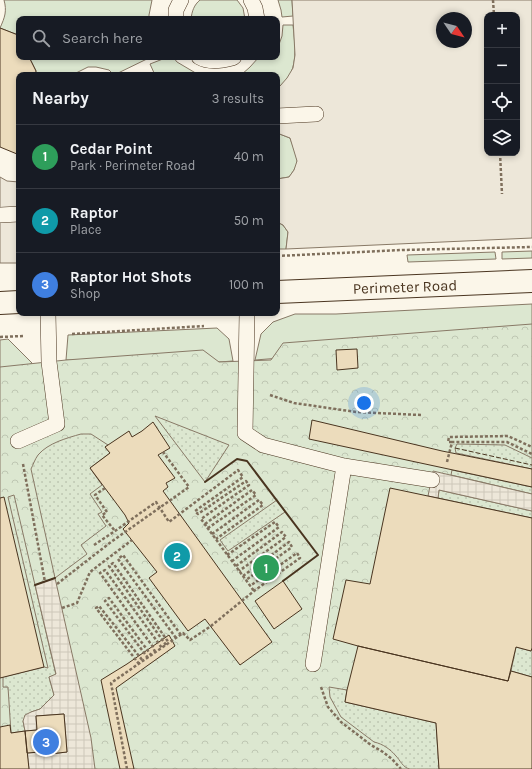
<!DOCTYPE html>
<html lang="en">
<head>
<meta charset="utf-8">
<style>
  :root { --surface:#171b24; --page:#242831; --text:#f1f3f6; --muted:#9ea1a6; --line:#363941; --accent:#c62828 }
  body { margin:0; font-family:Karla,sans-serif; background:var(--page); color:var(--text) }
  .controls { position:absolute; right:12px; top:12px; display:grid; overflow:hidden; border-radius:8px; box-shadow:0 2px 6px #0003 }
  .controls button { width:36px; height:36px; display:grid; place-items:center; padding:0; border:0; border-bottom:1px solid var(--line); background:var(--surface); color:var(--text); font:20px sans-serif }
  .compass { position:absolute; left:436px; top:12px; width:36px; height:36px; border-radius:50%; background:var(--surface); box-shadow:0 2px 6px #0003; rotate:125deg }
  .you { position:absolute; left:364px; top:403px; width:14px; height:14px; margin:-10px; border:3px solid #fff; border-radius:50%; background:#1a73e8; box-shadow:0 0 0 6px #1a73e833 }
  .badge { display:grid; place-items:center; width:26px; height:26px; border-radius:50%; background:var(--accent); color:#fff; font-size:13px; font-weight:700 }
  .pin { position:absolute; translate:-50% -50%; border:2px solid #fff; box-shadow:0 1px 4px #0006 }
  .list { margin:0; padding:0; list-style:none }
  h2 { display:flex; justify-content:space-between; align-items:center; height:52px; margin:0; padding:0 16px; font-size:17px }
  h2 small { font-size:13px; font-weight:400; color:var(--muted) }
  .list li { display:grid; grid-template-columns:26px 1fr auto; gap:12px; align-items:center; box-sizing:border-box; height:64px; padding:0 16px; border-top:1px solid var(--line) }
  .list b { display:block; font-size:15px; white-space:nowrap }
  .list p { margin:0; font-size:13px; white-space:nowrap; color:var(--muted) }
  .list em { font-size:13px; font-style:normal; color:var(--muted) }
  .icon { flex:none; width:22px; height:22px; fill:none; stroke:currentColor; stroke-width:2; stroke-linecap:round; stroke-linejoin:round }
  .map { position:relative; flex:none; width:532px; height:769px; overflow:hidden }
  .search { position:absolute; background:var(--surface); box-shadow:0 2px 6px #0003; left:16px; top:16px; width:264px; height:44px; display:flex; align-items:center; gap:10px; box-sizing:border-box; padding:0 14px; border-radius:8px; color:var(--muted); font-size:15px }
  .panel { position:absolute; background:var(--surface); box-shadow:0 2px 6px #0003; left:16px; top:72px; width:264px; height:244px; border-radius:8px }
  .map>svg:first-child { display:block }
</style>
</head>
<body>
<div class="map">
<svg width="532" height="769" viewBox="0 0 532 769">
  <defs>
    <pattern id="park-crowns" width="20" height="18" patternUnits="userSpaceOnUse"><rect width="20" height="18" fill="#dce7d0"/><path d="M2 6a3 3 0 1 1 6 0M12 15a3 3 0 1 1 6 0" fill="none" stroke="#bec7b2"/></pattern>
    <pattern id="garden-dots" width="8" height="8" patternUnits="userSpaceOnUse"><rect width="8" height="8" fill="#dce7d0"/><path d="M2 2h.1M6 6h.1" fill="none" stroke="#bec7b2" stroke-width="1.8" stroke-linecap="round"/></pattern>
    <pattern id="plaza-grid" width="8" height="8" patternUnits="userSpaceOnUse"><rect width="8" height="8" fill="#ede7d9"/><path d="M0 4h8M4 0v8" fill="none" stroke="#cdc7ba"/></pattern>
  </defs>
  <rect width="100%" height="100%" fill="#fbf6e9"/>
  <!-- grass -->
  <path fill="#dce7d0" stroke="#887966" d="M4,0H152L149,15V19H19V37L18,35L0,28C5,17 7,11 4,0Z
    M200,0H237L243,8L245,19H191C192,11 194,5 200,0Z
    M278,0H292L293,16L282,17L281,10Z
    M283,25H293C295,46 300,75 277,88V75H241L250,67L259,57H277V50L282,36Z
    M29,57H151L114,75L109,70L96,67H88L72,75H35L36,71Z
    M168,57H173L177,62L199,75H155L150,64Z
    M277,133L290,138C292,144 298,157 297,163C296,168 292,173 289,177L277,179Z
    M277,222L283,225L288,232L286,249H277Z
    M532,251V258L502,259V252Z
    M495,252L496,259L408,262L407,255Z
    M532,304V338L255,360L261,334L273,322L295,314H336Z
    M217,328L229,339L233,361L219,362L66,360L68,335Z
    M8,339L32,363L0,381V340Z"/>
  <!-- park -->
  <path fill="url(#park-crowns)" stroke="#887966" d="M532,324V769H0V367L66,360L203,350L219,362L271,360L283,343Z"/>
  <!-- garden -->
  <path fill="url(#garden-dots)" stroke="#887966" d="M155,416L229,445L205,482Z
    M81,434H91L108,445L105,447L110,453L90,468L102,485L90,494L102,512L98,514L106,526L81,545L87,554L55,578L31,469C33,465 35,459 38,455C48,443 67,438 81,434Z
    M457,444L505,445L532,458V469L456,453L455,448Z
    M452,470L532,487V494L451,475Z
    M439,490L532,511V518L438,498Z
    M14,495L56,675L49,677L54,695L40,709L31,712L23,721L25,731L11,733L8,687H3V677L44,667L48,668L8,497Z
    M277,500L285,512L228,551L220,540Z
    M516,647L531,651L532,648V677L511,671Z
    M329,687L347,690L345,702L436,723L439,769C431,769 417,769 410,769C403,768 400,760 396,756C390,749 383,744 374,742L341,717L330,697Z"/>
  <!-- parking -->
  <path fill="#ede7d9" stroke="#887966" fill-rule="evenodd" d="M292,0H532V238L286,249L288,232L283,225L277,222V179L289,177L294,170L297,161L290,138L277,133V88L280,86L287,78L293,68L295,55ZM487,15H517V153H487ZM442,18H466V42H442Z
    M0,177L7,181L19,182V263H0Z"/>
  <!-- plaza -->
  <path fill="url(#plaza-grid)" stroke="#887966" d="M433,471L532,494V511L439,490L438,498L428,496Z
    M55,578L91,738L95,769H29L27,753L40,752L41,755L67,752L64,714L36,716L37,730L25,731L23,721L25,715L31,712L40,709L54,695L49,677L56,674L35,585Z"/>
  <!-- building -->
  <path fill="#ecdcbc" stroke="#4a3520" d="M0,28L18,35L19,37V57H29L36,71L35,75H19V149L17,154L0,147Z
    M357,349L358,368L337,370L336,350Z
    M312,420L442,451L532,469V487L309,439Z
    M153,422L170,448L158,455L175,478L166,483L168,487L163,491L272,642L240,665L205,619L188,631L149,578L157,572L123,529L129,523L125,515L90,468L110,453L105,447L129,431L132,437L142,431Z
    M390,488L532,518V648L531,651L516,647L508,681L358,646L333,639L346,580L370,584Z
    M4,497L44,667L0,678V498Z
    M283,581L302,609L274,629L255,601Z
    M169,635L175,646L116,688L134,769H120L101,680L127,664Z
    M358,646L508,681L511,671L532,677V769H439L436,723L345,702L347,690Z
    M64,714L67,752L41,755L40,752L27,753L25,731L37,730L36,716Z
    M10,725L11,733L25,731L29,769H0V727Z"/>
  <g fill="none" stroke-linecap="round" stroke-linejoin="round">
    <defs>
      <path id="service" d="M251,0L255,8L257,19
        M176,19V10L181,0
        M199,57C209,63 221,61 232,58L234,57
        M277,116L316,114
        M0,215L19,214
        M247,313L245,433L263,445L344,466L432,480
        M18,441L57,424L49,362L48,313
        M313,664L344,466"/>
      <path id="minor" d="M277,292L532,281
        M0,303L19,302"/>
    </defs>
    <!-- service casing -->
    <use href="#service" stroke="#4a3520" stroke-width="16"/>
    <!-- minor casing -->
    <use href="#minor" stroke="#4a3520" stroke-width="24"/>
    <!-- path -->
    <path stroke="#7f6f5c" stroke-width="2.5" stroke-dasharray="3 2" stroke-linecap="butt" d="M493,0L494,15
      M500,153L502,194
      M277,256L402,250L532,247
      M72,334L204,326
      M0,337L23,336
      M270,395L294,403L356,412L421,415
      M452,442H448L449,437L508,436L532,447
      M447,462L452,442H507L532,454
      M23,464L45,582
      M105,488L95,495L107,512L102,515L115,531
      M205,524L252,490L256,495L208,528
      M212,534L259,500L263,505L216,539
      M94,545L115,531L156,502L169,522L238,470L243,477L195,511L198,514L246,481L249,485L201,519L254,591
      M227,555L275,522L279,527L232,561
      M236,566L282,532L286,537L239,571
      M243,576L289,542L292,547L246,580
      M57,584L111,542L189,487L163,452
      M62,608L77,603L90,572L132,540
      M176,638L118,559L123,555L181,635
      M166,645L109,566L113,563L169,643
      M155,652L153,647L100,573L105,570L162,648
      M148,658L105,601L109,598L151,655
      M139,664L96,608L99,606L143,661
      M321,687L328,707L341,722L371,745L383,752L392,759L401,769
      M127,769L111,683L183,633L190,640L211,626L254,591L300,558L297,553L250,586"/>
    <!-- service -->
    <use href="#service" stroke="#fbf6e9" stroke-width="15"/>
    <!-- minor -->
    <use href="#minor" stroke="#fbf6e9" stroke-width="22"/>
    <!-- fence -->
    <path stroke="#4a3520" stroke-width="1" stroke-dasharray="5 2" stroke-linecap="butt" d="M455,448L532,465"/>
    <!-- wall -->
    <path stroke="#4a3520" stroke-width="2" d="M205,482L237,459L247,461L318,555L283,581
      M35,585L55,578"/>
  </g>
  <g text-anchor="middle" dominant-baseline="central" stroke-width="3" stroke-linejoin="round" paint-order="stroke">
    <!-- street labels -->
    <g font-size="15" fill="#4a3520" stroke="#fbf6e9">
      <text transform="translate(405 287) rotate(-2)">Perimeter Road</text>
    </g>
  </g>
</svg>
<div class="controls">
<button>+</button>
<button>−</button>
<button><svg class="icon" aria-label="locate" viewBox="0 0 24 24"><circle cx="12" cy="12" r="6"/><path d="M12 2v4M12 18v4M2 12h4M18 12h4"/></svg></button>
<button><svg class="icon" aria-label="layers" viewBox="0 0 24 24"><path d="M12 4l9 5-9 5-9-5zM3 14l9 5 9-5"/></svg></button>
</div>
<svg class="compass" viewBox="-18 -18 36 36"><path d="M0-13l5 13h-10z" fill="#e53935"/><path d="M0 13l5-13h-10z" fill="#9ea1a6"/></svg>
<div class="you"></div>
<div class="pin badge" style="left:266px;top:568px;background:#2e9e5b">1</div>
<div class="pin badge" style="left:177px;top:556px;background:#0f9aa8">2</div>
<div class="pin badge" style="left:46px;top:742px;background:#3f7fe0">3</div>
<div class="search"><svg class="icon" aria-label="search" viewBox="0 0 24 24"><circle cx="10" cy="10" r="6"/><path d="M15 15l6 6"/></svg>Search here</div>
<section class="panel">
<h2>Nearby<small>3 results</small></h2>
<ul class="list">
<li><span class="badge" style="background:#2e9e5b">1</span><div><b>Cedar Point</b><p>Park · Perimeter Road</p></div><em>40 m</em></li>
<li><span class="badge" style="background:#0f9aa8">2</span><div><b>Raptor</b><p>Place</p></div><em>50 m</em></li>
<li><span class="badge" style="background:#3f7fe0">3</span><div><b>Raptor Hot Shots</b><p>Shop</p></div><em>100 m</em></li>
</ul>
</section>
</div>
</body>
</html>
